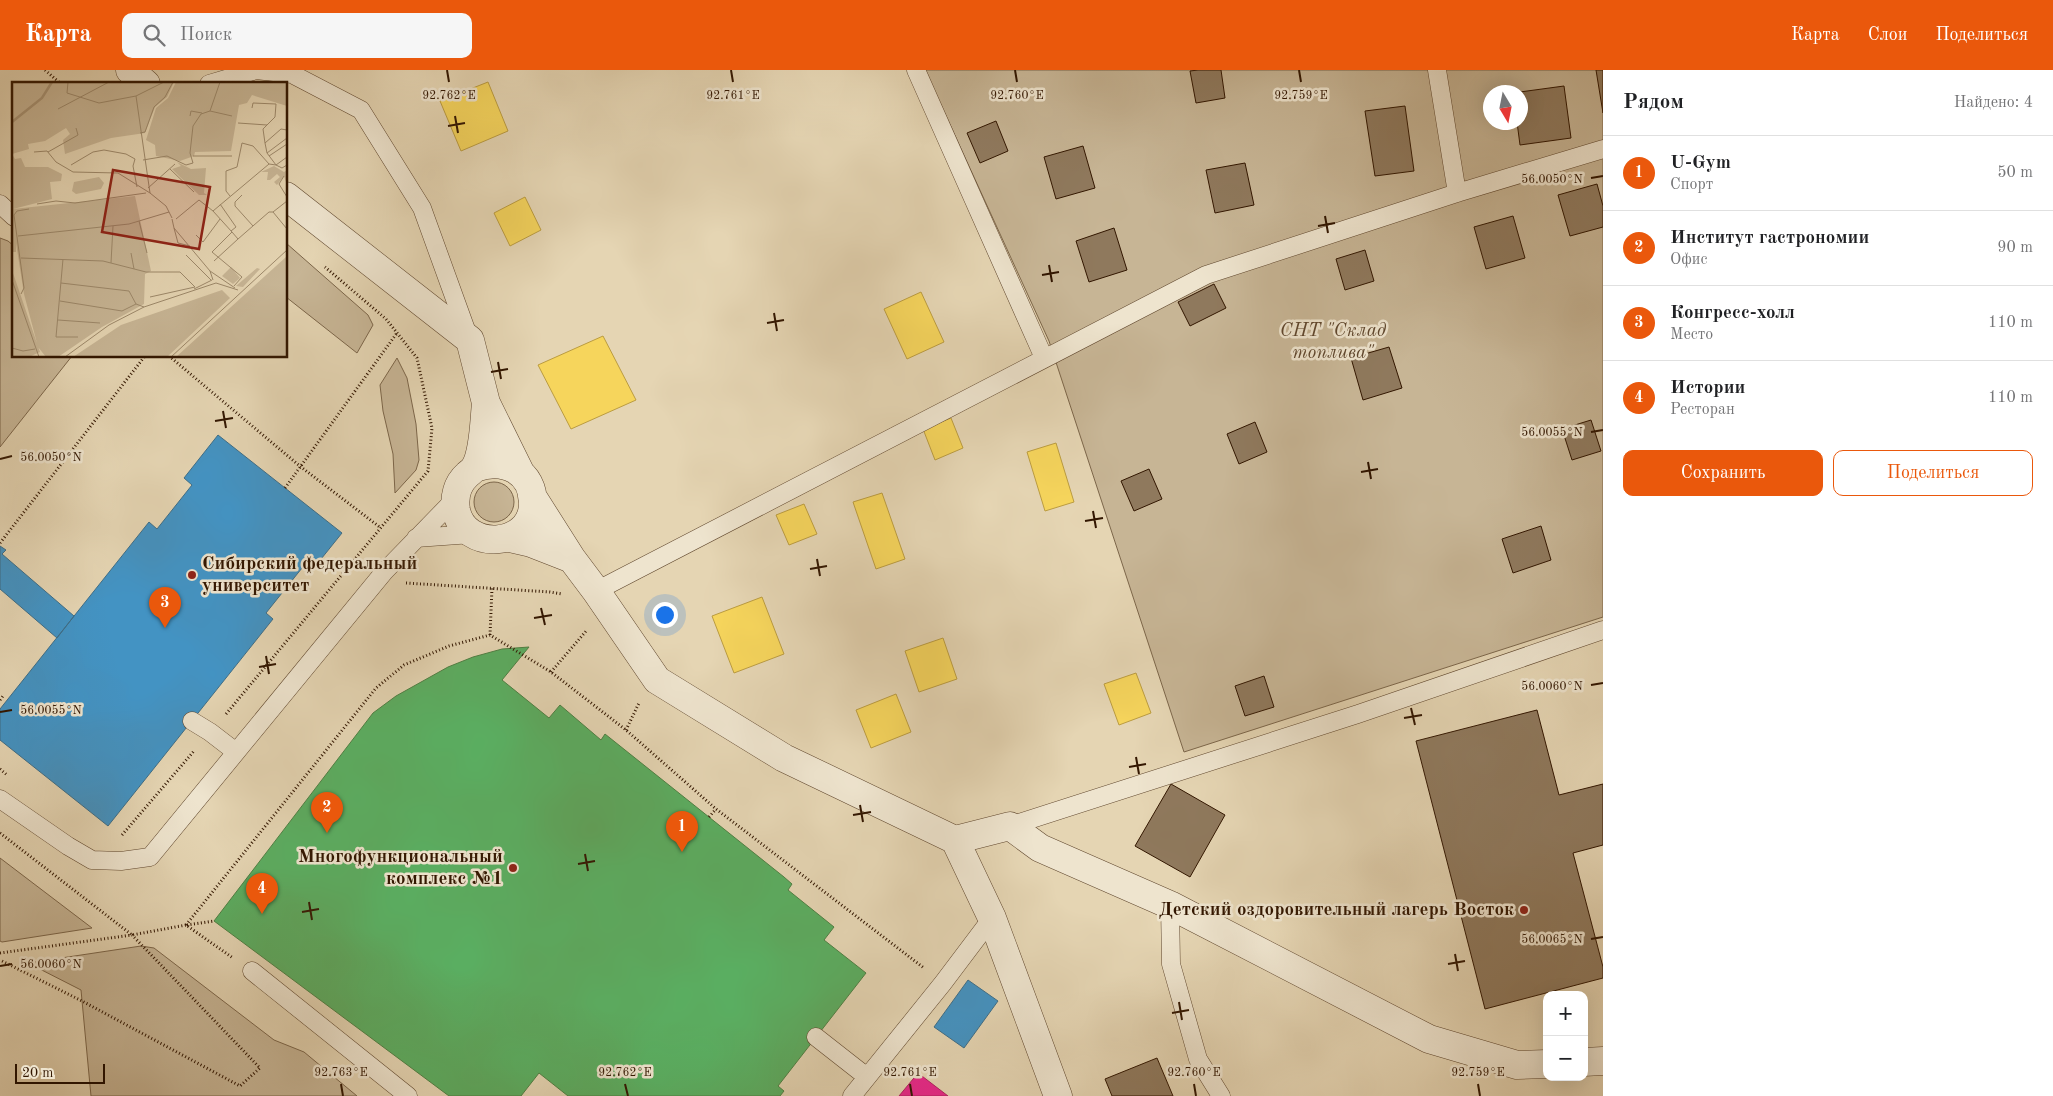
<!DOCTYPE html>
<html lang="ru">
<head>
<meta charset="utf-8">
<style>
  :root { --surface:#fff; --page:#f6f6f6; --text:#202124; --muted:#757577; --line:#e0e0e0; --accent:#ea580c }
  body { margin:0; font-family:"Old Standard TT",serif; background:var(--page); color:var(--text) }
  .controls { position:absolute; right:15px; bottom:15px; display:grid; overflow:hidden; border-radius:10px; box-shadow:0 5px 20px #0002 }
  .controls button { width:45px; height:45px; display:grid; place-items:center; padding:0; border:0; border-bottom:1px solid var(--line); background:var(--surface); color:var(--text); font:25px sans-serif }
  .compass { position:absolute; left:1483px; top:15px; width:45px; height:45px; border-radius:50%; background:var(--surface); box-shadow:0 5px 20px #0002; rotate:170deg }
  .scale { position:absolute; left:15px; bottom:12px; width:90px; box-sizing:border-box; padding-left:5px; border:2px solid #321600; border-top:0; font-size:14px; line-height:18px; white-space:nowrap; color:#321600; -webkit-text-stroke:4px #eee4ce; paint-order:stroke }
  .you { position:absolute; left:664px; top:544px; width:18px; height:18px; margin:-12px; border:4px solid #fff; border-radius:50%; background:#1a73e8; box-shadow:0 0 0 8px #1a73e833 }
  .badge { display:grid; place-items:center; width:32px; height:32px; border-radius:50%; background:var(--accent); color:#fff; font-size:16px; font-weight:700 }
  .pin { position:absolute; translate:-50% -41px; filter:drop-shadow(0 1px 2px #0008) }
  .pin::after { content:''; position:absolute; top:26px; width:18px; height:15px; background:inherit; clip-path:polygon(0 0,100% 0,50% 100%) }
  .list { margin:0; padding:0; list-style:none }
  h2 { display:flex; justify-content:space-between; align-items:center; height:65px; margin:0; padding:0 20px; font-size:21px }
  h2 small { font-size:16px; font-weight:400; color:var(--muted) }
  .list li { display:grid; grid-template-columns:32px 1fr auto; gap:15px; align-items:center; box-sizing:border-box; height:75px; padding:0 20px; border-top:1px solid var(--line) }
  .list b { display:block; font-size:19px; white-space:nowrap }
  .list p { margin:0; font-size:16px; white-space:nowrap; color:var(--muted) }
  .list em { font-size:16px; font-style:normal; color:var(--muted) }
  .actions { display:flex; gap:10px; padding:15px 20px }
  .actions a { flex:1; padding:11px 0; border:1px solid var(--accent); border-radius:10px; text-align:center; font-size:18px; color:var(--accent) }
  .actions .main { background:var(--accent); color:#fff }
  .icon { flex:none; width:28px; height:28px; fill:none; stroke:currentColor; stroke-width:2; stroke-linecap:round; stroke-linejoin:round }
  .map { position:relative; flex:none; width:1603px; height:1026px; overflow:hidden }
  header { display:flex; align-items:center; gap:30px; box-sizing:border-box; height:70px; padding:0 25px; background:var(--accent); color:#fff }
  header strong { font-size:24px }
  nav { display:flex; gap:28px; margin-inline-start:auto; font-size:18px }
  .search { width:350px; height:45px; background:var(--page); display:flex; align-items:center; gap:12px; box-sizing:border-box; padding:0 18px; border-radius:10px; color:var(--muted); font-size:19px }
  main { display:flex }
  aside { flex:1; background:var(--surface) }
  .map>svg:first-child { display:block }
</style>
</head>
<body>
<header>
<strong>Карта</strong>
<div class="search"><svg class="icon" aria-label="search" viewBox="0 0 24 24"><circle cx="10" cy="10" r="6"/><path d="M15 15l6 6"/></svg>Поиск</div>
<nav><a>Карта</a><a>Слои</a><a>Поделиться</a></nav>
</header>
<main>
<div class="map">
<svg width="1603" height="1026" viewBox="0 0 1603 1026">
  <rect width="100%" height="100%" fill="#e5d5b3"/>
  <filter id="stains"><feTurbulence type="fractalNoise" baseFrequency=".004" numOctaves="4"/><feColorMatrix values="0 0 0 0 .2 0 0 0 0 .09 0 0 0 0 .02 0 0 0 .5 -.17"/></filter>
  <radialGradient id="worn" r=".72"><stop offset=".6" stop-color="#630" stop-opacity="0"/><stop offset="1" stop-color="#630" stop-opacity=".3"/></radialGradient>
  <!-- green -->
  <path fill="#c7b595" stroke="#7c664a" fill-rule="evenodd" d="M925,0H1603V547L1184,682L1049,271ZM1490,22H1520V52H1490Z
    M0,168L8,171L14,176V286H72L0,377Z
    M286,173L368,245L373,255L357,283L286,227Z
    M397,288L407,308L416,354L419,390L416,400L395,423L393,384L383,341L380,315Z
    M474 432a20 20 0 1 1 40 0a20 20 0 1 1-40 0Z
    M0,788L92,858L2,872L0,871Z
    M141,876L154,878L274,970L304,982L357,1026H91L81,920L28,893Z"/>
  <!-- homes -->
  <path fill="#f6d55c" stroke="#bb9c40" d="M488,12L508,61L461,81L440,31Z
    M525,127L541,160L510,176L494,143Z
    M921,222L944,272L907,289L884,239Z
    M603,266L636,330L571,359L538,295Z
    M951,348L963,378L935,390L923,359Z
    M1056,373L1074,432L1045,441L1027,382Z
    M882,423L905,489L876,499L853,432Z
    M804,434L817,464L789,475L776,445Z
    M762,527L784,584L734,603L712,546Z
    M943,568L957,609L919,622L905,581Z
    M1136,603L1151,643L1119,655L1104,614Z
    M896,624L911,662L871,678L856,640Z"/>
  <!-- schools -->
  <path fill="#4393c3" stroke="#3e6e88" d="M218,365L342,463L309,504L302,498L266,543L273,549L108,756L0,670V639L149,452L157,459L192,415L184,408Z
    M0,476L6,480L2,484L74,546L57,568L0,519Z
    M968,910L998,931L964,978L934,957Z"/>
  <!-- health -->
  <path fill="#e7298a" stroke="#b12361" d="M918,1003L948,1026H899Z"/>
  <!-- public -->
  <path fill="#5aae61" stroke="#4e8044" d="M529,577L502,610L549,648L560,635L601,670L605,664L784,807L792,814L788,820L834,857L824,870L866,903L778,1016L784,1021L780,1026H568L539,1003L521,1026H449L214,851L373,643L396,626L448,597L473,587L502,579Z"/>
  <!-- building -->
  <path fill="#8f795d" stroke="#321600" d="M1198,0H1221L1225,28L1196,33L1190,1Z
    M1596,0H1603V43Z
    M1564,16L1571,68L1520,75L1517,52H1520V22Z
    M1405,36L1414,101L1375,106L1365,41Z
    M996,51L1008,81L980,93L967,63Z
    M1083,76L1095,118L1056,129L1044,87Z
    M1245,93L1254,135L1215,143L1206,100Z
    M1597,114L1603,136V157L1570,166L1558,125Z
    M1513,146L1525,188L1486,199L1474,157Z
    M1114,158L1127,200L1089,212L1076,171Z
    M1365,180L1374,211L1345,220L1336,189Z
    M1214,214L1226,238L1190,256L1178,232Z
    M1389,277L1402,318L1363,330L1351,288Z
    M1591,350L1601,381L1572,390L1562,359Z
    M1255,352L1267,382L1239,394L1227,364Z
    M1149,399L1162,429L1134,441L1121,411Z
    M1541,456L1551,490L1513,503L1502,469Z
    M1264,606L1274,637L1245,646L1235,616Z
    M1537,640L1559,725L1603,714V775L1573,783L1603,897V908L1485,939L1416,671Z
    M1171,714L1225,745L1190,807L1135,776Z
    M1157,988L1173,1026H1112L1105,1009Z"/>
  <g fill="none" stroke-linecap="round" stroke-linejoin="round">
    <defs>
      <path id="lane" d="M916,0L1044,288
        M1437,0L1457,123
        M209,14L256,0L292,4L361,40L422,138L469,268
        M0,134L14,147
        M416,468L472,464
        M596,521L1206,205L1457,123L1603,79
        M192,651L210,662L236,682
        M0,729L68,776L92,790L121,791L150,787L384,502L455,429
        M1010,756L1358,644L1603,560
        M1170,835L1171,894L1198,989L1221,1026
        M252,901L408,1026
        M816,967L867,1007
        M852,1026L943,913L992,848"/>
      <path id="street" d="M130,0L146,14
        M286,126L470,270L486,333L521,404
        M475,398C504,387 534,401 533,435C531,478 464,482 456,440C454,427 457,414 467,405C470,402 474,400 475,397C484,382 484,351 486,333
        M532,426L572,489L596,521L657,610L784,688L955,770L992,848L1058,1026
        M510,468L531,473L572,489
        M955,770L1010,756L1040,778L1170,835L1429,969L1517,995L1547,994
        M1584,992L1603,991"/>
    </defs>
    <!-- lane casing -->
    <use href="#lane" stroke="#5f462d" stroke-width="19"/>
    <!-- street casing -->
    <use href="#street" stroke="#5f462d" stroke-width="29"/>
    <!-- path -->
    <path stroke="#321600" stroke-width="3" stroke-dasharray="1 2.5" stroke-linecap="butt" d="M45,0L61,14
      M169,286L301,397L381,458
      M285,418L397,263
      M0,473L145,286
      M406,513L550,522L562,524
      M490,565L492,518
      M551,602L587,560
      M0,630L3,626
      M226,644L428,401L432,358L417,288L386,249L325,197
      M626,660L639,633
      M0,699L7,705
      M709,747L716,739
      M0,763L132,865L186,855L233,888
      M122,765L194,681
      M186,855L376,618L404,595L449,576L490,565L551,602L626,660L716,739L924,898
      M187,855L214,851
      M0,883L132,865L260,998L240,1016L82,931L0,890"/>
    <!-- lane -->
    <use href="#lane" stroke="#eee4ce" stroke-width="18"/>
    <!-- street -->
    <use href="#street" stroke="#eee4ce" stroke-width="28"/>
  </g>
  <!-- ticks -->
  <path fill="none" stroke="#321600" stroke-width="2" d="M447,0L449,12M731,0L733,12M1015,0L1017,12M1299,0L1301,12M455,46L458,63M448,56L465,53M1591,108L1603,106M1325,146L1328,163M1318,156L1335,153M1049,195L1052,212M1042,205L1059,202M774,243L777,261M767,253L784,250M498,292L501,309M491,302L508,299M223,341L226,358M215,351L233,348M1591,362L1603,360M0,389L12,386M1368,392L1371,409M1361,402L1378,399M1093,441L1096,458M1085,451L1103,448M817,489L820,506M810,499L827,496M541,538L545,555M534,548L552,545M266,586L269,604M259,597L276,594M1591,615L1603,613M1411,638L1415,655M0,642L12,640M1404,648L1422,645M1136,687L1139,704M1129,697L1146,694M860,735L863,752M853,745L871,742M585,784L588,801M578,794L595,791M309,832L312,850M302,842L319,839M1591,869L1603,867M1455,884L1458,901M1448,894L1465,891M0,896L12,894M1179,932L1182,950M1172,943L1189,940M341,1014L343,1026M625,1014L628,1026M910,1014L912,1026M1194,1014L1196,1026M1478,1014L1480,1026"/>
  <!-- markers -->
  <g fill="#8f2418" stroke="#eee4ce" stroke-width="2">
    <circle cx="192" cy="505" r="5"/>
    <circle cx="513" cy="798" r="5"/>
    <circle cx="1524" cy="840" r="5"/>
  </g>
  <g text-anchor="middle" dominant-baseline="central" stroke-width="5" stroke-linejoin="round" paint-order="stroke">
    <!-- park labels -->
    <g font-size="19" font-style="italic" fill="#5f462d" stroke="#eee4ce">
      <text x="1333" y="261">СНТ "Склад<tspan x="1333" dy="22">топлива"</tspan></text>
    </g>
    <!-- poi labels -->
    <g font-size="19" font-weight="bold" fill="#321600" stroke="#eee4ce" text-anchor="end">
      <text x="202" y="494" text-anchor="start">Сибирский федеральный<tspan x="202" dy="22">университет</tspan></text>
      <text x="503" y="787">Многофункциональный<tspan x="503" dy="22">комплекс №1</tspan></text>
      <text x="1514" y="840">Детский оздоровительный лагерь Восток</text>
    </g>
  </g>
  <!-- overview -->
  <g transform="translate(12 12)">
    <rect width="275" height="275" fill="#e5d5b3"/>
    <path d="M0,0H162L155,15L143,25L133,51L99,56L53,72L51,58L58,52L54,46L33,59L16,62L17,67L0,72L3,77L9,76L13,85H36L50,92L49,99L38,100L40,117L1,127L123,114L139,189L133,192L132,222L90,245L46,275H34L26,265L12,212L4,161V170H0ZM164,0H275V24L240,13L235,21L227,23L219,69L183,70L182,74L168,79L144,74L143,63L134,58L144,26L156,16ZM165,80L179,87L194,86L192,111L195,113H187L168,95L160,87L169,84ZM262,84L272,90L275,88V103L272,94L265,103L262,100L268,95L265,92L258,98H255L256,90H249ZM87,95L92,101L89,107L64,112L60,109L62,100ZM274,175L275,275H164ZM219,185L228,196L221,202L210,194ZM245,186L248,187L231,205L224,204ZM0,188L28,270L17,275H0ZM210,208L218,216L155,275H61L109,243Z" fill="#c7b595"/>
    <path fill="none" stroke="#a89476" stroke-width="2.5" d="M0,40L30,16L40,0"/>
    <path fill="none" stroke="#9d896b" stroke-width="1" d="M56,0L55,11L87,21L124,14L152,0M124,14L138,111L154,124L160,136M240,26L241,21L264,22L263,35L251,47L253,61M46,27L97,0M198,29L208,0M178,34L179,29L190,31M226,41L255,43M275,48L269,47L253,61L255,71L264,83L270,86L275,83M128,51L133,50L142,25L153,15L161,0M22,70L35,69L44,80L61,90L106,91L138,111M36,70L66,53L64,46M255,71L275,56M181,74H220M257,74L275,62M131,78L155,74L174,83L181,81L178,71L181,44L189,32L198,29L220,34M59,83L81,70L92,68L114,72L123,77L121,84L125,105M158,87L182,110M272,94L267,102L275,115M136,106L163,82M230,113L223,120V124L241,144M218,114L214,109V89L225,85L230,61L241,64L257,82M275,119L261,130L275,147M25,122L44,119L63,121L134,111M208,122L224,145L219,149M201,129L220,150M160,137L162,146L198,189M164,137L187,118L201,129L257,82L264,83L275,75M127,139L135,171M162,146L166,161L178,164M184,153L191,160L208,137M6,154L117,142L157,130M119,171L122,187M174,173L199,198M9,176L91,179L134,190H168L183,205L138,215M51,177L44,255H66M202,179L226,157M99,181L101,144M0,198L27,275M201,198L198,189L223,206M49,201L117,209L124,222L132,225M222,204L230,195L200,170L220,150L226,157L257,130H261M182,207L200,198M9,212L12,206L2,133L5,129L17,127M48,219L110,229L124,222M46,238L88,241M0,266L11,269L23,267M53,275L97,243L132,225L204,201L226,208M159,275L275,168"/>
    <path fill="#8f2418" fill-opacity="0.15" stroke="#8f2418" stroke-width="2.5" d="M101,88L198,105L187,167L90,150Z"/>
    <rect width="275" height="275" fill="none" stroke="#321600" stroke-width="2.5"/>
  </g>
  <g font-size="12" text-anchor="middle" fill="#321600" stroke="#eee4ce" stroke-width="5" stroke-linejoin="round" paint-order="stroke">
    <text x="449" y="29">92.762°E</text>
    <text x="733" y="29">92.761°E</text>
    <text x="1017" y="29">92.760°E</text>
    <text x="1301" y="29">92.759°E</text>
    <text x="1552" y="113">56.0050°N</text>
    <text x="1552" y="366">56.0055°N</text>
    <text x="51" y="391">56.0050°N</text>
    <text x="1552" y="620">56.0060°N</text>
    <text x="51" y="644">56.0055°N</text>
    <text x="1552" y="873">56.0065°N</text>
    <text x="51" y="898">56.0060°N</text>
    <text x="341" y="1006">92.763°E</text>
    <text x="625" y="1006">92.762°E</text>
    <text x="910" y="1006">92.761°E</text>
    <text x="1194" y="1006">92.760°E</text>
    <text x="1478" y="1006">92.759°E</text>
  </g>
  <rect width="100%" height="100%" filter="url(#stains)"/>
  <rect width="100%" height="100%" fill="url(#worn)"/>
</svg>
<div class="controls">
<button>+</button>
<button>−</button>
</div>
<svg class="compass" viewBox="-18 -18 36 36"><path d="M0-13l5 13h-10z" fill="#e53935"/><path d="M0 13l5-13h-10z" fill="#757577"/></svg>
<div class="scale">20 m</div>
<div class="you"></div>
<div class="pin badge" style="left:682px;top:782px">1</div>
<div class="pin badge" style="left:327px;top:763px">2</div>
<div class="pin badge" style="left:165px;top:558px">3</div>
<div class="pin badge" style="left:262px;top:844px">4</div>
</div>
<aside>
<h2>Рядом<small>Найдено: 4</small></h2>
<ul class="list">
<li><span class="badge">1</span><div><b>U-Gym</b><p>Спорт</p></div><em>50 m</em></li>
<li><span class="badge">2</span><div><b>Институт гастрономии</b><p>Офис</p></div><em>90 m</em></li>
<li><span class="badge">3</span><div><b>Конгресс-холл</b><p>Место</p></div><em>110 m</em></li>
<li><span class="badge">4</span><div><b>Истории</b><p>Ресторан</p></div><em>110 m</em></li>
</ul>
<div class="actions"><a class="main">Сохранить</a><a>Поделиться</a></div>
</aside>
</main>
</body>
</html>
